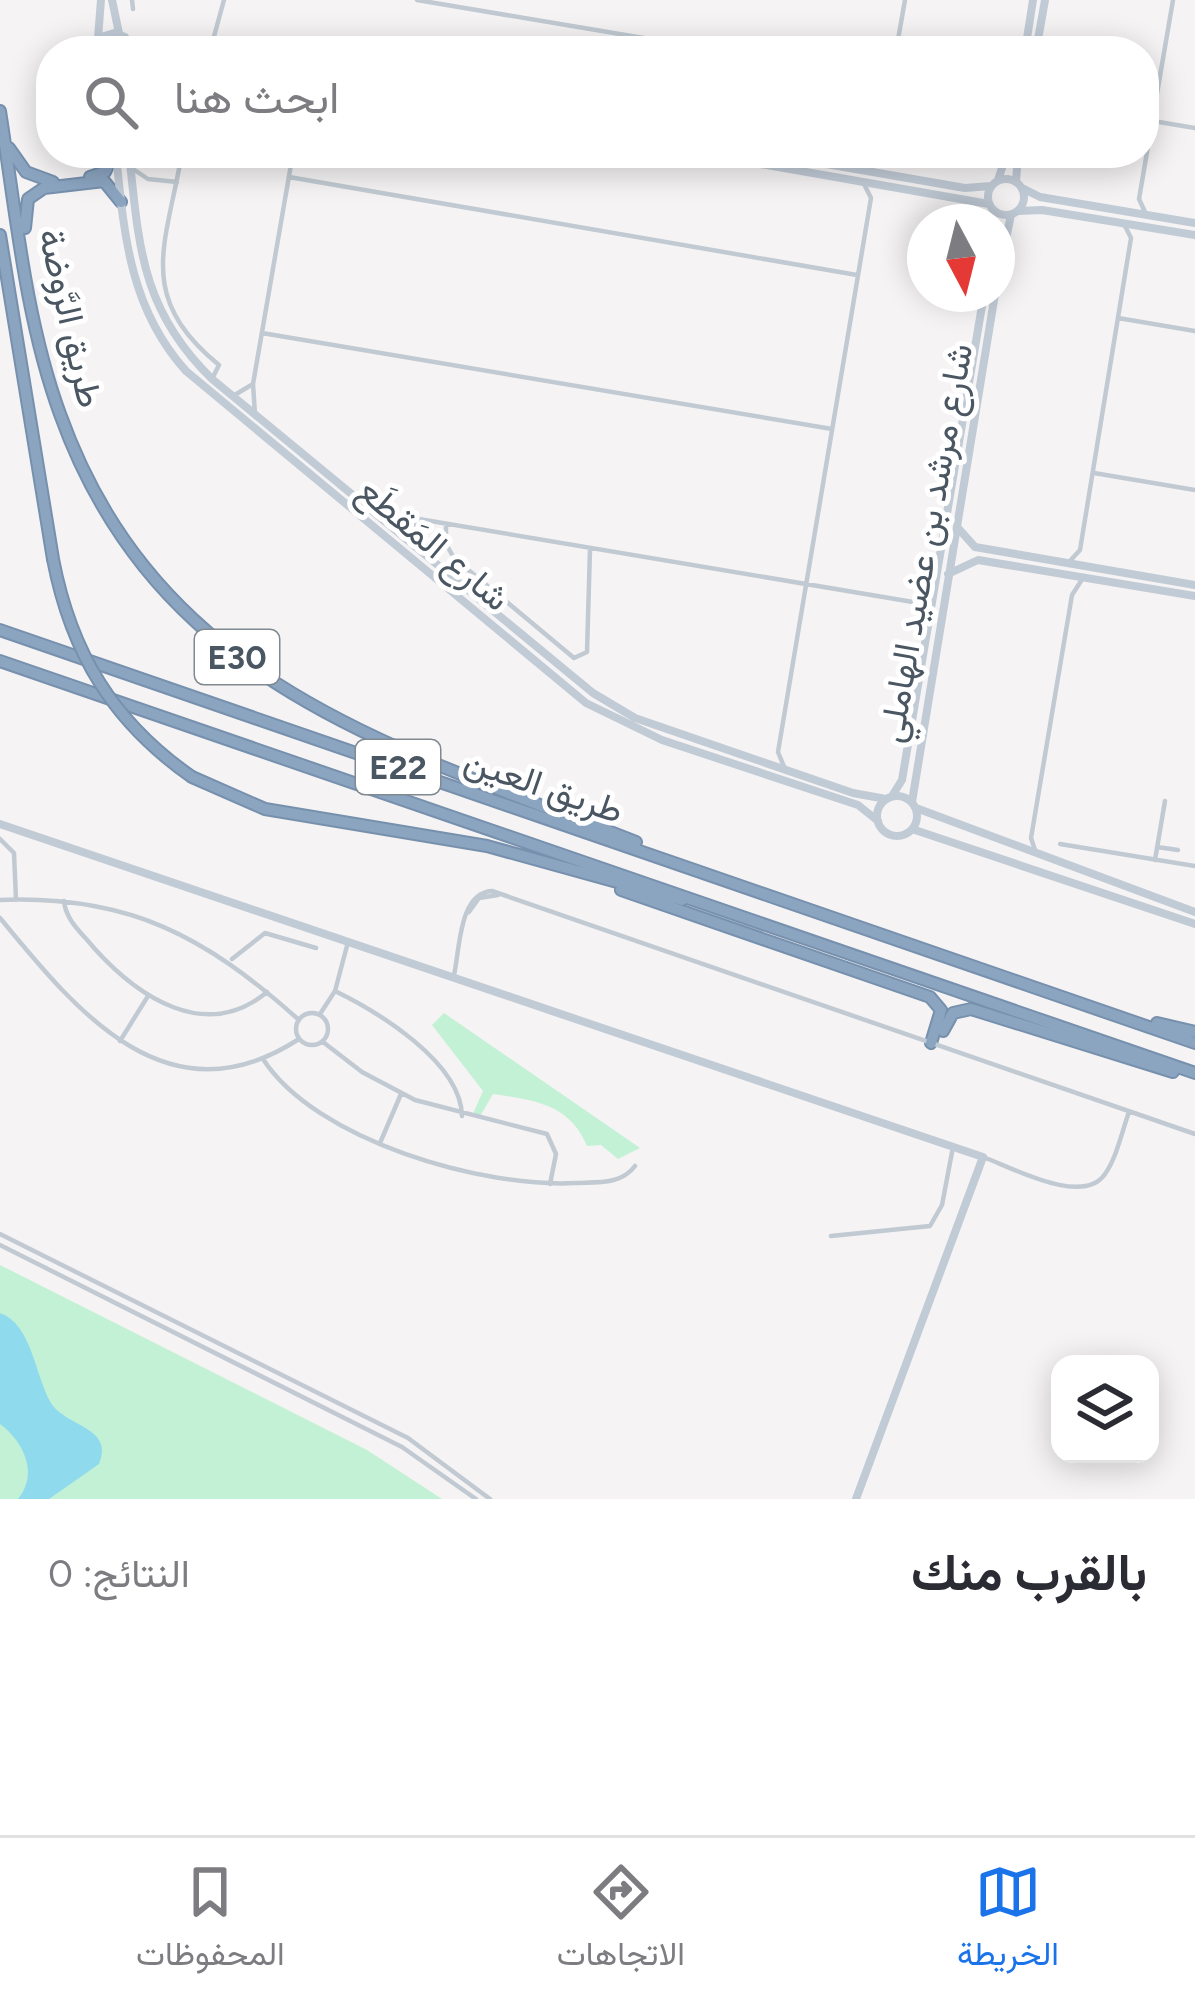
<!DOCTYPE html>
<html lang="ar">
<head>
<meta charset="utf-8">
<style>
  :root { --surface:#fff; --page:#f2f2f3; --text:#2b2b33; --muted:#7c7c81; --line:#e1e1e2; --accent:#1a73e8 }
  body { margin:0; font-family:Figtree,Vazirmatn,sans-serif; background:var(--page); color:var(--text); direction:rtl }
  .controls { position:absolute; right:36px; bottom:36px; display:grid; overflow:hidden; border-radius:24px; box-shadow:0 6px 30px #0003 }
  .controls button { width:108px; height:108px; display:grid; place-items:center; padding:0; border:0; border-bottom:3px solid var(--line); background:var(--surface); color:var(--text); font:60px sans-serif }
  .compass { position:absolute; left:907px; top:204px; width:108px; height:108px; border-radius:50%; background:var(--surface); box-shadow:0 6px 30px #0003; rotate:173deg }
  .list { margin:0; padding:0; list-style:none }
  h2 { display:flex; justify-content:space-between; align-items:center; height:156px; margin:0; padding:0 48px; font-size:51px }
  h2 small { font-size:39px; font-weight:400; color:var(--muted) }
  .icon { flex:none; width:66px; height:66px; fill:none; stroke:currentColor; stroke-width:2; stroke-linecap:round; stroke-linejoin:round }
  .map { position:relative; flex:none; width:1195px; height:1499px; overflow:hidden; direction:ltr }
  .search { position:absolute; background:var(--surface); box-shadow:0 6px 30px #0003; left:36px; right:36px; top:36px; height:132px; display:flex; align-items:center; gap:30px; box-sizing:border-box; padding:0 42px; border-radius:48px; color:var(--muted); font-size:45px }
  .sheet { height:336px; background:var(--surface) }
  nav { display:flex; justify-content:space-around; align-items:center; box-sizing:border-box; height:168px; border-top:3px solid var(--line); background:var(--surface); font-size:33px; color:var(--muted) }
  nav a { display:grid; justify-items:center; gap:6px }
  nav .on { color:var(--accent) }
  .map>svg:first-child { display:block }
</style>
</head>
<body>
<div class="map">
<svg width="1195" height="1499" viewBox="0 0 1195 1499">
  <rect width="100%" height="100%" fill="#f5f3f3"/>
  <!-- green -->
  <path fill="#c3f1d5" d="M444,1013L640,1148L618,1159L601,1145L587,1146C570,1104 534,1100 493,1094L479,1118L472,1116L483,1091L432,1025Z
    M0,1265L367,1450L442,1499H0Z"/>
  <!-- water -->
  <path fill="#90daee" d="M0,1313C32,1324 35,1376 51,1403C66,1427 115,1427 99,1464L49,1499H18C39,1474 24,1442 0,1424Z"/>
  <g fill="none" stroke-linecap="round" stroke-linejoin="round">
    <defs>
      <path id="highway" d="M0,111C16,213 25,318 60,414C158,687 396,747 636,842
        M9,148L26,172L53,182
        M90,177L105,172L114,153
        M25,228L28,199L44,188L104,181L121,202
        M0,235L53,559
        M0,630L1195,1043
        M0,661L1195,1073
        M192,777L265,809L487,846L682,900
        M621,890L930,997L941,1010L931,1043
        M1157,1023L1195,1032
        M943,1031L953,1013L971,1009L1173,1072"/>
    </defs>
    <!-- highway casing -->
    <use href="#highway" stroke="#7690ad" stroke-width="14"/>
    <!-- street -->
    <path stroke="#c1cad2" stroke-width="4.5" d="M132,0L133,9
      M417,0L721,51
      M210,51L224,0
      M896,51L905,0
      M1153,121L1195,128
      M182,153C166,246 135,296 219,365L212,379
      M133,169L148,179L177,182
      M862,170L878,153
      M289,177L857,275
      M1145,212L1139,199L1173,0
      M1118,318L1195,331
      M262,333L832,429
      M233,396L253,384
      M255,414L253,384L293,153
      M1094,473L1195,490
      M377,512L913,602L932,597
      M446,524V544L454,558L574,658L587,652L590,549
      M409,541L418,519
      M1069,562L1080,550L1131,238L1124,224
      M785,769L778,752L871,198L865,186
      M0,839L14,853L16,900
      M1060,844L1195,866
      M1157,847L1178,850
      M1035,850L1031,838L1072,595L1081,581
      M1155,860L1165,801
      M0,900C129,895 205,936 299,1020
      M64,901C66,921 82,933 94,948C138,997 206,1043 267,992
      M469,912L479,898L498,895
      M0,918C77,1012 168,1124 299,1039
      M232,959L265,933L316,948
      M454,975C460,948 459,893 492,891L1195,1134
      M335,991C378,1012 461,1062 462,1116
      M296 1029a16 16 0 1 1 32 0a16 16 0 1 1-32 0Z
      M320,1014L335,991L348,942
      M120,1041L148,996
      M323,1042L362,1072L415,1100L547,1134L556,1154L550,1184
      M263,1059C316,1141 483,1188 575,1183C597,1182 621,1185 635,1166
      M380,1143L401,1094
      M983,1157C1011,1167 1083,1207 1105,1174C1117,1157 1122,1131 1129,1112
      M0,1234L408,1438L490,1499
      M831,1236L930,1226L942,1205L953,1147
      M0,1245L402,1447L476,1499"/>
    <!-- secondary -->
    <path stroke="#c1cbd6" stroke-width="8" d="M112,0L119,33
      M98,38L101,0
      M129,42L173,51
      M91,51L98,38L114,33L125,37L132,51
      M1025,51L1033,0
      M1036,51L1045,0
      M129,153C139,246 141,310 212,379L593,693L635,718L853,793L886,799
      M698,153L989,204
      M763,153L965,188L991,186
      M116,154C124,235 130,309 186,371L586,703L662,740L858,805L878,821
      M988 197a18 18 0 1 1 36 0a18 18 0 1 1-36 0Z
      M998,180L1007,153
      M1016,182L1018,153
      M1022,188L1040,197L1195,223
      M1018,211L1042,210L1195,235
      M997,281L1011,215
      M957,527L975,547L1195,585
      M948,574L978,560L1195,596
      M877 816a20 20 0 1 1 40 0a20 20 0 1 1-40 0Z
      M892,796L902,780L984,294
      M912,802L995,294
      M916,808L1195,912
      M0,824L983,1157L856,1499
      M912,829L1195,924"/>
    <!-- highway -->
    <use href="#highway" stroke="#8ba5c1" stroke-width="10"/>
    <defs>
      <path id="highway-bridge" d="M53,559C71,653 113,722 192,777"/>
    </defs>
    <!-- highway-bridge casing -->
    <use href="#highway-bridge" stroke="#7690ad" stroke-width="14" stroke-linecap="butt"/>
    <!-- highway-bridge -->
    <use href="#highway-bridge" stroke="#8ba5c1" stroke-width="10"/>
  </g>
  <g text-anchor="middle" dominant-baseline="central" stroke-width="10" stroke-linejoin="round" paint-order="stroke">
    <!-- shield labels -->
    <g fill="#fff" stroke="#808990" stroke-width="3">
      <rect x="195" y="630" width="84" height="54" rx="9"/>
      <rect x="356" y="740" width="84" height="54" rx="9"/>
    </g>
    <g font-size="33" font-weight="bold" fill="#4a5661">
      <text x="237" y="657">E30</text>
      <text x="398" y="767">E22</text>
    </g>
    <!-- street labels -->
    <g font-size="36" fill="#4a5661" stroke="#fff">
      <text transform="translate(71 318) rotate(77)">طريق الرَّوضة</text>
      <text transform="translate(925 543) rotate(-80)">شارع مرشد بن عضيد الهاملي</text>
      <text transform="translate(434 544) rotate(40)">شارع المَقطَع</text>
      <text transform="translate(544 785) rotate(19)">طريق العين</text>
    </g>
  </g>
</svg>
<div class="controls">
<button><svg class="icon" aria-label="layers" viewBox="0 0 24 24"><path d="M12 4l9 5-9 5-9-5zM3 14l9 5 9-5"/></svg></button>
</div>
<svg class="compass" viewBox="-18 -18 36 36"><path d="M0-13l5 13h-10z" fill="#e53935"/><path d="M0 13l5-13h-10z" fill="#7c7c81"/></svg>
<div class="search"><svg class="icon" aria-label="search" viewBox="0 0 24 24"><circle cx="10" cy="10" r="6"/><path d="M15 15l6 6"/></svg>ابحث هنا</div>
</div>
<section class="sheet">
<h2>بالقرب منك<small>النتائج: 0</small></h2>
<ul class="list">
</ul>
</section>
<nav>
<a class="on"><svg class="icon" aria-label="map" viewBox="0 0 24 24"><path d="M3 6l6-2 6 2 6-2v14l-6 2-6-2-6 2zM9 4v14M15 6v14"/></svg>الخريطة</a>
<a><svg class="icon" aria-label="directions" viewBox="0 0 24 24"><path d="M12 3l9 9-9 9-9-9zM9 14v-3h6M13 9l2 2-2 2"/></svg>الاتجاهات</a>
<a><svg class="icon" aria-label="saved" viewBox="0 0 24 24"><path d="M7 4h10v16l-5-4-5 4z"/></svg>المحفوظات</a>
</nav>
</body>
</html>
